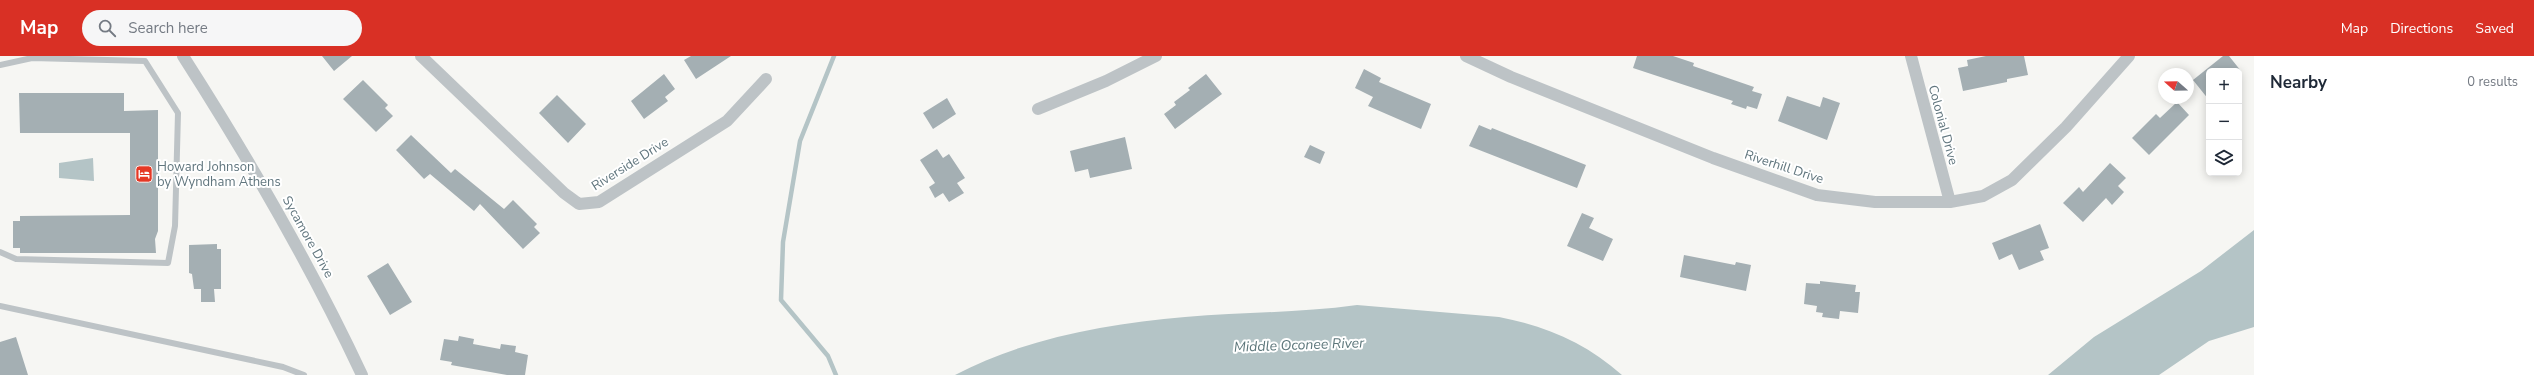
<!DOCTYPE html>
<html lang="en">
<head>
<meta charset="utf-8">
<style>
  :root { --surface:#fff; --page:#f6f6f7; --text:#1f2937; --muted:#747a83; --line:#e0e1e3; --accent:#d93025 }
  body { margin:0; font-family:"Nunito Sans",sans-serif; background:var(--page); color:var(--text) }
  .controls { position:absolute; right:12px; top:12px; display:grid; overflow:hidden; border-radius:6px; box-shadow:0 2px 10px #0003 }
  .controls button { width:36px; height:36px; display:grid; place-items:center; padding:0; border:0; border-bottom:1px solid var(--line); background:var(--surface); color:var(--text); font:20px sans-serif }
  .compass { position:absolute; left:2158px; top:12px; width:36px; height:36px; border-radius:50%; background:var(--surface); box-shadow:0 2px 10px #0003; rotate:290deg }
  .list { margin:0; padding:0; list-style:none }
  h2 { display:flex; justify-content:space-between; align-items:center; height:52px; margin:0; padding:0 16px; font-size:17px }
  h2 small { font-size:13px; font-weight:400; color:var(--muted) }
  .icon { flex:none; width:22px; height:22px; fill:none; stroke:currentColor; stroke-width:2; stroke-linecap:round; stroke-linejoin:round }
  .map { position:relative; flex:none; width:2254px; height:319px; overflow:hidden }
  header { display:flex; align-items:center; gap:24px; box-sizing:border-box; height:56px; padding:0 20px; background:var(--accent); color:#fff }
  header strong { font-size:19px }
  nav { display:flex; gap:22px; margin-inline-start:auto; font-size:14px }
  .search { width:280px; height:36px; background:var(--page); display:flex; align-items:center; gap:10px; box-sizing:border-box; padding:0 14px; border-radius:22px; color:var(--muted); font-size:15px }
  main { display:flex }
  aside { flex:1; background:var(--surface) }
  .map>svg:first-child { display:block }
</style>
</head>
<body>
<header>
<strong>Map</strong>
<div class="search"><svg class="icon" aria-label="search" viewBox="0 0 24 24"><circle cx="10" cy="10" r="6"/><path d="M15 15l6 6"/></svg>Search here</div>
<nav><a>Map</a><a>Directions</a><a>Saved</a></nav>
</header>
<main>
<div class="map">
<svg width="2254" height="319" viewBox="0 0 2254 319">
  <rect width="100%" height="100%" fill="#f6f6f3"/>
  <!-- water -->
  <path fill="#b4c4c6" d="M93,102L94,125L59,122V107Z
    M2254,174V271L2209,285L2159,319H2048L2094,281L2201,215Z
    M1357,249L1499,261C1546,270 1586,287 1622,319H955C1025,282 1107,268 1185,261C1243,256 1299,257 1357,249Z"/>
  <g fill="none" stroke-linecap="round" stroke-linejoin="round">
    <!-- stream -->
    <path stroke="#b4c4c6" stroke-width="4.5" d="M834,0L800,85L783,186L781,244L828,300L836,319"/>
  </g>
  <!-- building -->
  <path fill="#a4afb3" d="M322,0H352L334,15Z
    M691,0H731L696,23L684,4Z
    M1637,0H1673L1694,7L1693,10L1754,31L1752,35L1762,38L1757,53L1747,50L1746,53L1731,48L1733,45L1633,12Z
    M1986,0H2024L2028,19L2007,23V26L1963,35L1958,12L1968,10L1967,4Z
    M2223,0H2229L2241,15H2209V44L2193,24Z
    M1364,13L1381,22L1379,26L1431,48L1421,73L1368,50L1373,41L1355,32Z
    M664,18L675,33L665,41L668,45L644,63L631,45Z
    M1206,18L1222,38L1175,73L1164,58L1176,49L1174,46L1190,34L1188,32Z
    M363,24L388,49L385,52L393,60L376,76L343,43Z
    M19,37H124V55L158,54V175L155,183L156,197H20V192H13V165H20V160L130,159V77H20Z
    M557,39L586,68L568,87L539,57Z
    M1787,40L1820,51L1823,41L1840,47L1827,84L1778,65Z
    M947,42L956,58L933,73L923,57Z
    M2177,46L2189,59L2149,99L2132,82L2156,58L2160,62Z
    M1479,69L1491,74L1492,72L1586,109L1577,132L1469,90Z
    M411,79L451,117L455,113L504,153L513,144L537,168L534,171L540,177L523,193L480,148L474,155L430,118L424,123L396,94Z
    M1125,81L1132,113L1090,122L1088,113L1075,116L1070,95Z
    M1310,89L1325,96L1320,108L1304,101Z
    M937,93L943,102L949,98L965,122L957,127L964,137L949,146L943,137L935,142L929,131L935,127L920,104Z
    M2110,107L2126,122L2118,130L2124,136L2112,149L2106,142L2083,166L2063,147L2079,131L2083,136Z
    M1582,157L1594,162L1589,172L1613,183L1603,205L1567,190Z
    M2040,168L2049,192L2040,195L2044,204L2019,214L2012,198L1999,204L1992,187Z
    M217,188V193H221V233H214L215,246H201V233H194L192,218L189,217V189Z
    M1684,199L1735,209L1736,206L1751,209L1746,235L1680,221Z
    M388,207L412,246L390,259L367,220Z
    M1820,225L1856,229L1855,236H1860L1858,257L1840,255L1839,263L1822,261L1823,257L1816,256L1817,250L1804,248L1806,227L1820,228Z
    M459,280L474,283L473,288L500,293L501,288L516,290L515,296L528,299L525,319H507L451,309L452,306L440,304L444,283L458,285Z
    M16,281L28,319H0V286Z"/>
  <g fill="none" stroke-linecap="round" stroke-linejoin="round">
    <!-- lane -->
    <path stroke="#bdc3c6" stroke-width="6" d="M0,9L32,2L145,5L178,57L175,170L168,207L16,203L0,196
      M0,250L283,311L304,319"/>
    <!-- street -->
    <path stroke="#bdc3c6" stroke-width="12" d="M183,0C249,103 310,208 362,319
      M421,0L564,137L579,148L599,146L727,65L766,23
      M1466,0L1511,21L1713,102L1817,139L1875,146H1950L1983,140L2012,124L2066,71L2129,0
      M1911,0L1950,146
      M1038,53L1106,25L1156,0"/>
  </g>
  <!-- icons -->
  <defs>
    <symbol id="hotel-square" viewBox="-11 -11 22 22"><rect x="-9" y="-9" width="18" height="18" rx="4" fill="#e53825" stroke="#fff"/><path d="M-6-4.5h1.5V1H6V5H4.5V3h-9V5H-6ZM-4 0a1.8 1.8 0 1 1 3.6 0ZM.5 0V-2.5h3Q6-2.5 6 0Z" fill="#fff"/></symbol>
  </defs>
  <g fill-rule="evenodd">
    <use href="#hotel-square" x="134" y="108" width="20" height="20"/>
  </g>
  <g text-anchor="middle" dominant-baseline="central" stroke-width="4" stroke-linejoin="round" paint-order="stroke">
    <!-- street labels -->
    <g font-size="13" fill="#61767e" stroke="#fff">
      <text transform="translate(1943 69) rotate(75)">Colonial Drive</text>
      <text transform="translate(630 108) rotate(-32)">Riverside Drive</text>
      <text transform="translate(1784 111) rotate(18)">Riverhill Drive</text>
      <text transform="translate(308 181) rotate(61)">Sycamore Drive</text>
    </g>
    <!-- poi labels -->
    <g font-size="13" fill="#61767e" stroke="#fff" text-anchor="start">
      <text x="157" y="111">Howard Johnson<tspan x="157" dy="15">by Wyndham Athens</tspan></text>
    </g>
    <!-- water labels -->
    <g font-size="14" font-style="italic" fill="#5c767a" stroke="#fff">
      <text transform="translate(1299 289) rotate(-2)">Middle Oconee River</text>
    </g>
  </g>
</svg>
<div class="controls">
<button>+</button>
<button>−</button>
<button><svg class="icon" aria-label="layers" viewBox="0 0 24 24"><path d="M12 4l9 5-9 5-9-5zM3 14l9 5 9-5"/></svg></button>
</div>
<svg class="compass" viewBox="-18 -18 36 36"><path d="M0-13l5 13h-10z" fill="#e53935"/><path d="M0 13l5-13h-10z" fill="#747a83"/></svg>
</div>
<aside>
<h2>Nearby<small>0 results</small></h2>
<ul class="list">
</ul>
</aside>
</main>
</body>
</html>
